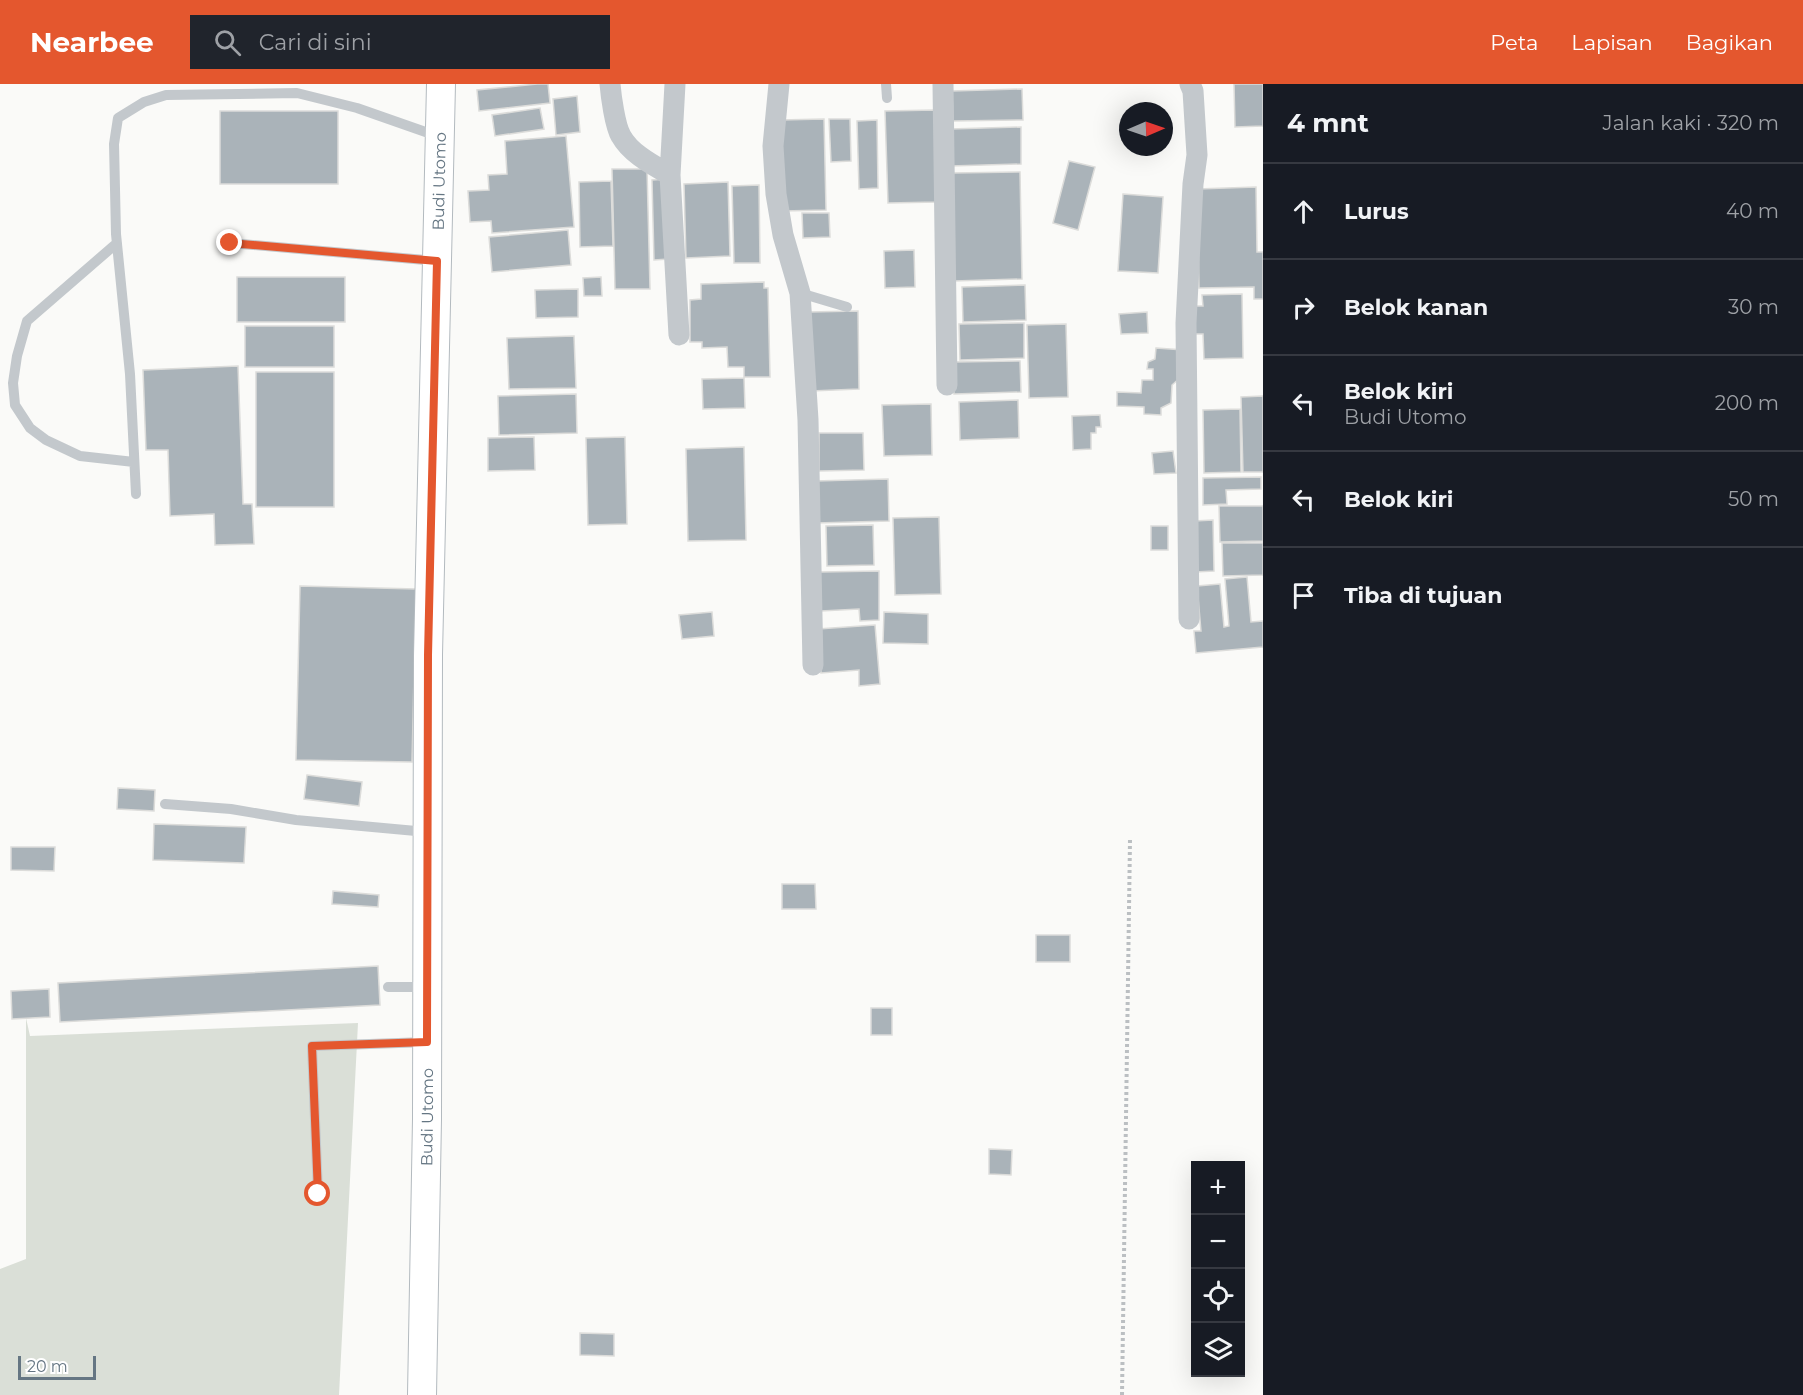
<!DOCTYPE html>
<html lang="id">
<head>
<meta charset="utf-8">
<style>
  :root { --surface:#171b24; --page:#20242c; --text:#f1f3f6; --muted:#9ea1a6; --line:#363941; --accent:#e4572e }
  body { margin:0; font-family:Montserrat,sans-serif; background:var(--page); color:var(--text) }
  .controls { position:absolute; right:18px; bottom:18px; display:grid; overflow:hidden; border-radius:0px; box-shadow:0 6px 24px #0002 }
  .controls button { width:54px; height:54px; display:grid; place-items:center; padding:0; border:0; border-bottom:2px solid var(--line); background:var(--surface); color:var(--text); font:30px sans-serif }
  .compass { position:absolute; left:1119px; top:18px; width:54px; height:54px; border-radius:50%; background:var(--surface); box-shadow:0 6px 24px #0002; rotate:88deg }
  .scale { position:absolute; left:18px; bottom:15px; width:78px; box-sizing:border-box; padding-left:6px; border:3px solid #657683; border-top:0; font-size:16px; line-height:21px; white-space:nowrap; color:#657683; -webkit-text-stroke:4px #fff; paint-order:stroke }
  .stop { position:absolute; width:18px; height:18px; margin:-14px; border:4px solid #e4572e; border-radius:50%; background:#fff }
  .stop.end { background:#e4572e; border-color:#fff; box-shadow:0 2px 6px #0008 }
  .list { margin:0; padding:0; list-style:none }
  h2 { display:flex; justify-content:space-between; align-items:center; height:78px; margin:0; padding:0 24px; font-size:26px }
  h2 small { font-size:20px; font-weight:400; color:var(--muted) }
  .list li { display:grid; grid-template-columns:39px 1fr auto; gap:18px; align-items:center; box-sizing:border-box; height:96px; padding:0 24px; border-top:2px solid var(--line) }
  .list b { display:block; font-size:22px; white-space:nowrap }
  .list p { margin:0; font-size:20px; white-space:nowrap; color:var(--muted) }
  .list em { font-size:20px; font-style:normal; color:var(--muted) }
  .icon { flex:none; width:33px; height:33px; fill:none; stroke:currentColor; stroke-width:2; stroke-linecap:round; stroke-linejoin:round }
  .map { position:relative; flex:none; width:1263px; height:1311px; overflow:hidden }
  header { display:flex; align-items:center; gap:36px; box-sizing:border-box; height:84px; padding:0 30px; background:var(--accent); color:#fff }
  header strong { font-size:28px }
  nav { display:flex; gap:33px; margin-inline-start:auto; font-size:21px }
  .search { width:420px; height:54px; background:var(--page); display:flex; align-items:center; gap:15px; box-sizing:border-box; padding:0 21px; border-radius:0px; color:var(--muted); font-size:22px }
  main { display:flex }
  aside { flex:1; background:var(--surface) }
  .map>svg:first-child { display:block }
</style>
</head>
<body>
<header>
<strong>Nearbee</strong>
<div class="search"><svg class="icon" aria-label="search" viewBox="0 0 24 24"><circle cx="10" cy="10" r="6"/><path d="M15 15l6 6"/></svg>Cari di sini</div>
<nav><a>Peta</a><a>Lapisan</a><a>Bagikan</a></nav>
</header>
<main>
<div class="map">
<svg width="1263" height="1311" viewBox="0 0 1263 1311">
  <rect width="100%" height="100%" fill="#fafaf8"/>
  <!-- green -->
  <path fill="#dadfd7" d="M26,934L30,952L358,939L339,1311H0V1185L26,1175Z"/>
  <!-- building -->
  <path fill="#aab3b9" stroke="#dcdcda" stroke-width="1.5" d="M537,0H548L550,19L479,27L477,6Z
    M1234,0H1263V42L1235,43Z
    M1022,5L1023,36L953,37L952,7Z
    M577,12L580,48L556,51L553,15Z
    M540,24L544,45L495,52L492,31Z
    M935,26L937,118L888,119L885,27Z
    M220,27H338V100H220Z
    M824,35L826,126L783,127L780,36Z
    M829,35H850L851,77L831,78Z
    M877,36L878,104L859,105L857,37Z
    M1021,43V80L950,82V45Z
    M566,52L574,143L492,149L491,137L470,138L468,107L489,106L488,91L507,90L505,57Z
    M1069,77L1095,83L1078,146L1053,139Z
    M612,85H647L650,205H615Z
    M1020,88L1022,195L954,197L952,89Z
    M667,95L669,175L654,176L652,96Z
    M611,97L613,162L580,163L579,98Z
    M728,98L730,172L686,174L684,100Z
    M759,101L760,179H734L732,102Z
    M1256,103L1257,168H1263V215H1254V203L1199,204L1197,105Z
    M1123,110L1163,113L1158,189L1118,187Z
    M802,129H829L830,153L803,154Z
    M568,146L571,181L492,188L489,153Z
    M914,166L915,203L885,204L884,167Z
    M237,193H345V238H237Z
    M601,193L602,212H584L583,194Z
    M764,198V204H768L770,293H744V283H728L727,263L702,264V258H690V216L701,215V200Z
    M1025,201L1026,236L963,238L962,203Z
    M578,205V233L536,234L535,206Z
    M1242,210L1243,274L1204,275L1203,250H1192L1191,222H1203L1202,211Z
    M858,227L859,305L811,307L809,228Z
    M1147,228L1148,249L1121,250L1119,230Z
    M1024,239V274L960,276L959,240Z
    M1066,240L1068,313L1029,314L1027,241Z
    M245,242H334V283H245Z
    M574,252L576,304L509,305L507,254Z
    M1156,264L1184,266L1182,292L1172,301L1171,319L1161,324V331L1144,330V323L1117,322V308L1141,309L1142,296H1153V285H1147L1148,278L1155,275Z
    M1020,277L1021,308L954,310L953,278Z
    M238,282L243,420H252L254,460L215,461L214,430L170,432L168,366H146L143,286Z
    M256,288H334V423H256Z
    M744,294L745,324L703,325L702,295Z
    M576,310L577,349L499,351L498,312Z
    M1263,312V388H1243L1241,313Z
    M1018,316L1019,354L960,356L959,318Z
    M931,320L932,371L884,372L882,321Z
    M1240,325L1241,388L1204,389L1203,326Z
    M1100,331L1101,343H1096V349H1091V365L1073,366L1072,332Z
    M819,349H863L864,386L819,387Z
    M534,353L535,386L488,387V354Z
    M625,353L627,440L588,441L586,354Z
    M744,363L746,456L688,457L686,365Z
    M1173,367L1176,389L1154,390L1152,369Z
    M1261,393V405L1226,406L1227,420L1203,421V394Z
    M888,395L889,437L816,439L815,397Z
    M1219,422H1263V457L1220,458Z
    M939,433L941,510L895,511L893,434Z
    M1213,436L1214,487L1195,488L1194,437Z
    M873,441L874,481L827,482L826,442Z
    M1151,442H1168V466H1151Z
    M1222,459H1263V491L1223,492Z
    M879,487V536L860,537L859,525L821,527L820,488Z
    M1247,493L1251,538L1263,537V563L1196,569L1194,547H1201L1197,502L1220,500L1224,543L1229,542L1225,495Z
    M300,502L416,505L412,678L296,676Z
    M712,528L714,552L682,555L679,531Z
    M884,528L928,530V560L883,559Z
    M875,541L880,600L859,602V586L821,589L818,545Z
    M307,691L362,698L359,722L304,715Z
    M118,704L155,706L154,727L117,725Z
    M154,740L246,743L244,779L153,776Z
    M11,763H55L54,787L11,786Z
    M782,800H815L816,825H782Z
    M333,807L379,811L378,823L332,820Z
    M1036,851H1070V878H1036Z
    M378,882L380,921L60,938L58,899Z
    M49,905L50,933L12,935L11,907Z
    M871,924H892V951H871Z
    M989,1065L1012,1066L1011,1091L989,1090Z
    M580,1249L614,1250V1272L580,1271Z"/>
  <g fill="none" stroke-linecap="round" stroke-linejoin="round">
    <defs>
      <g id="secondary">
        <path id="s1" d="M422,1311L427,1035L428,571L441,0"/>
      </g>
    </defs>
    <!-- secondary casing -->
    <use href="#secondary" stroke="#b3babf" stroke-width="30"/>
    <!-- path -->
    <path stroke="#bbbfc2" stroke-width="4" stroke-dasharray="3 3" stroke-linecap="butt" d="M1122,1311L1130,756"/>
    <!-- lane -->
    <path stroke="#c3c8cc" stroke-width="10" d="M886,0L887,14
      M117,159L27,237L17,272L13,299L15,321L30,344L46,356L80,372L134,378
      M230,159L437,177
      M800,209L847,223
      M136,410L130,290L116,150L114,60L118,34L144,18L166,11L297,9L357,24L437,52
      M165,720L231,725L296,736L427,748
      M388,903H427
      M318,1109L312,962L427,958"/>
    <!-- street -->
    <path stroke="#c3c8cc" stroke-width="21" d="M610,0C611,12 615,42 621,52C631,70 653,81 670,91
      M675,0L670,91L679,251
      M779,0L773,62L776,110L783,151L800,209L808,336L813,581
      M943,0L947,301
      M1189,535L1186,239L1193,100L1197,71L1193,7L1190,0"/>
    <!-- secondary -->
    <use href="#secondary" stroke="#fff" stroke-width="28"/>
  </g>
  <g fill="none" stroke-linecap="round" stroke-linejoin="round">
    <!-- route -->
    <path stroke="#e4572e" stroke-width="8" d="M230,159L437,177L428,571L427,958L312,962L318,1110"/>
  </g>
  <g text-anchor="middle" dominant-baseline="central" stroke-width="6" stroke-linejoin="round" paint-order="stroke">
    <!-- street labels -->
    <g font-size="16" fill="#657683" stroke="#fff">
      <text stroke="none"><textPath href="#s1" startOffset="1214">Budi Utomo</textPath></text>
      <text stroke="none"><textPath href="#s1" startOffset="278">Budi Utomo</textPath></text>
    </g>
  </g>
</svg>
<div class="controls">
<button>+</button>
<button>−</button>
<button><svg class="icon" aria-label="locate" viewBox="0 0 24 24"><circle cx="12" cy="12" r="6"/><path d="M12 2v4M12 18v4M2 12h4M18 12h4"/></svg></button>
<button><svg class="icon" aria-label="layers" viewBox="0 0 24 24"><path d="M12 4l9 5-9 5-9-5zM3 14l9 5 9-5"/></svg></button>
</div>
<svg class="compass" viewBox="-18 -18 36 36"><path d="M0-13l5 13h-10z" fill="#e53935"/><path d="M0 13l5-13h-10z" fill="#9ea1a6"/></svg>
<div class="scale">20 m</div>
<div class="stop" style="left:318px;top:1110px"></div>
<div class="stop end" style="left:230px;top:159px"></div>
</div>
<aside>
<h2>4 mnt<small>Jalan kaki · 320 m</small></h2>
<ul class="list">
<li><svg class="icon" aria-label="ahead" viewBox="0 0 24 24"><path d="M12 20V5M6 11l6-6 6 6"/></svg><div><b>Lurus</b></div><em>40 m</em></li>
<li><svg class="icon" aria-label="right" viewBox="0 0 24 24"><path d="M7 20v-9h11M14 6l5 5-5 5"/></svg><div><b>Belok kanan</b></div><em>30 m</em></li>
<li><svg class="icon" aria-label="left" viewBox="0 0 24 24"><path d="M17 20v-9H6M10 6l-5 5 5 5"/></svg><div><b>Belok kiri</b><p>Budi Utomo</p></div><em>200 m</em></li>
<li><svg class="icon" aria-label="left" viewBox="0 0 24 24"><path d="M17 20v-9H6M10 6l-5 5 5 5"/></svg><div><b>Belok kiri</b></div><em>50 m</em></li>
<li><svg class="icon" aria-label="arrive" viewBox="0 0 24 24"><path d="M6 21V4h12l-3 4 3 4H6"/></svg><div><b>Tiba di tujuan</b></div></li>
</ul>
</aside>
</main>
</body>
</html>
